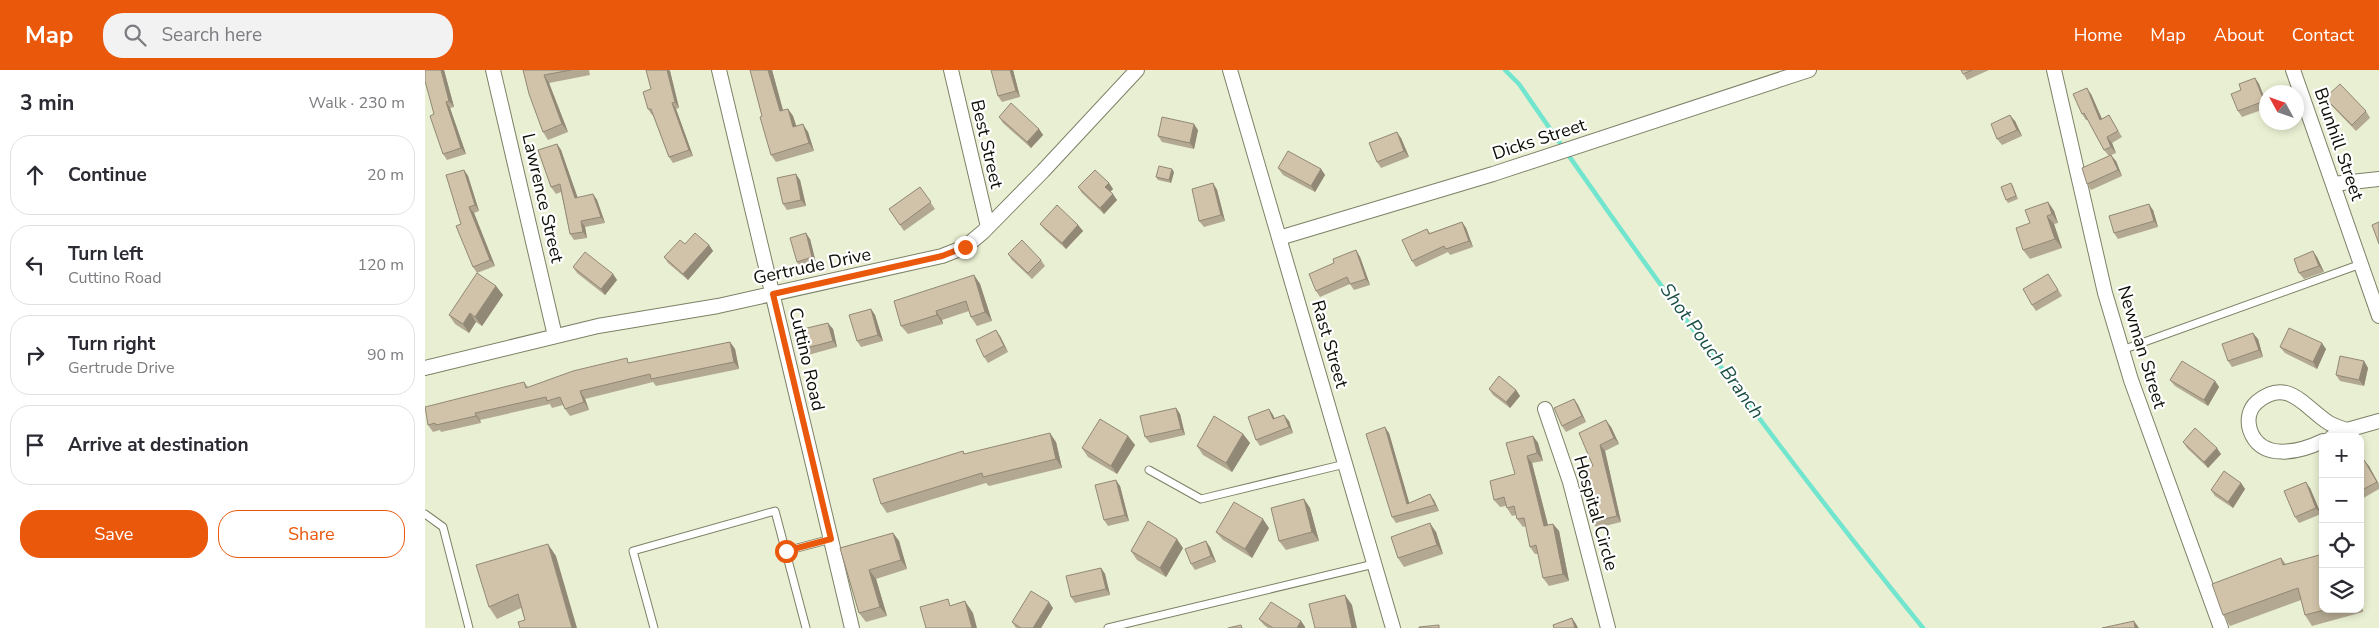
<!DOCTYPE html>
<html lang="en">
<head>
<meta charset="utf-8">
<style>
  :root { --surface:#fff; --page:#f2f2f3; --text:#2b2b33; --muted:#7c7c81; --line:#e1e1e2; --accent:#ea580c }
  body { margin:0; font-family:"Nunito Sans",sans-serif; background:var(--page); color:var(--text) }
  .controls { position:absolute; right:15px; bottom:15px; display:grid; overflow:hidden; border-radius:10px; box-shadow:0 2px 8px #0003 }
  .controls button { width:45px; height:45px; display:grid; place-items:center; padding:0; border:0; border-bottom:1px solid var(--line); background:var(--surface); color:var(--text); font:25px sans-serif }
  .compass { position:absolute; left:1834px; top:15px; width:45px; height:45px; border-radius:50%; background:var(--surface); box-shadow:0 2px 8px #0003; rotate:310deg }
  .stop { position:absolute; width:15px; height:15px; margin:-11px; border:4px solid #ea580c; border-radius:50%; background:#fff }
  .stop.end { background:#ea580c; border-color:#fff; box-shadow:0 1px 5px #0008 }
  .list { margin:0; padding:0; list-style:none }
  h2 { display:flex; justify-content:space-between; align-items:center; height:65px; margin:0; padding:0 20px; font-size:21px }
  h2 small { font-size:16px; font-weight:400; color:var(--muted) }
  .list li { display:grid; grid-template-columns:32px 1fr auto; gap:15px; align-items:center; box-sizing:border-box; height:80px; margin:0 10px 10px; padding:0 10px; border:1px solid var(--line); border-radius:20px }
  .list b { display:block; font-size:19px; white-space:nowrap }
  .list p { margin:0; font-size:16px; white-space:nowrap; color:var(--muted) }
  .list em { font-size:16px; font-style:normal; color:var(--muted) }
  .actions { display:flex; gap:10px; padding:15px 20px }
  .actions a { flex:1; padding:11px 0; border:1px solid var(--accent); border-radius:20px; text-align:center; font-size:18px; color:var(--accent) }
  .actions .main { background:var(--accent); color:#fff }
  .icon { flex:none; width:28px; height:28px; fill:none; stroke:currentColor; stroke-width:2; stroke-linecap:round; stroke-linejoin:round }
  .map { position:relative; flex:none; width:1954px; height:558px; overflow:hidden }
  header { display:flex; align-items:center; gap:30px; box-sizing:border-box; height:70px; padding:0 25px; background:var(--accent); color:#fff }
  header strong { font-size:24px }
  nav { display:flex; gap:28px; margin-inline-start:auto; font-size:18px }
  .search { width:350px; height:45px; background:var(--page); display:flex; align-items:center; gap:12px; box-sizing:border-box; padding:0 18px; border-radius:20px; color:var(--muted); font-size:19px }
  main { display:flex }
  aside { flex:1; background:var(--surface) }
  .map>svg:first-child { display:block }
</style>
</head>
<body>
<header>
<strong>Map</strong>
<div class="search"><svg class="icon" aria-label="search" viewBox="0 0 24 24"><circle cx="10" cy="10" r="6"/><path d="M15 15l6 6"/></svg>Search here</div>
<nav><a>Home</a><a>Map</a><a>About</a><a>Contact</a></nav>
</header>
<main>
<aside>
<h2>3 min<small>Walk · 230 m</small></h2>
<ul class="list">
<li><svg class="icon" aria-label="ahead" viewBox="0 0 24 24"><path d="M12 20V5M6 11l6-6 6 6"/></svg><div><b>Continue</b></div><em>20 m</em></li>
<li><svg class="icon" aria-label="left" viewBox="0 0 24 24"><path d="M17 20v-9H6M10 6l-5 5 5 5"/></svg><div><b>Turn left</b><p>Cuttino Road</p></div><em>120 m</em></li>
<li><svg class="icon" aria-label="right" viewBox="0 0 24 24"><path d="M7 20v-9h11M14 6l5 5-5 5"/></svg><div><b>Turn right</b><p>Gertrude Drive</p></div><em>90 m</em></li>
<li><svg class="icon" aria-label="arrive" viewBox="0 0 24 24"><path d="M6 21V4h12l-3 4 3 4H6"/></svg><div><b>Arrive at destination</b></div></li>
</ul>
<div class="actions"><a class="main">Save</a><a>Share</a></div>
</aside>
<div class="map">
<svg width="1954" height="558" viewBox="0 0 1954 558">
  <rect width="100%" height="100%" fill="#e9efd2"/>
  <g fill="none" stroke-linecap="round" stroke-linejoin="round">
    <!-- stream -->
    <path stroke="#71e5cd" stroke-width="4.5" d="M1080,0L1094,14C1222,200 1356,383 1498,558"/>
    <defs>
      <path id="lane" d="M1697,280L1936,194
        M724,400L776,429L920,394
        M0,444L18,457L44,558
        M361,481L406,469
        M229,558L208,481L350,441L381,558
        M683,558L949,494"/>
      <path id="street" d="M68,0L130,266
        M294,0L427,558
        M526,0L563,157
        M805,0L968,558
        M1629,0L1680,223L1706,310L1796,558
        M1868,0L1954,246
        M1908,114L1954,109
        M854,168L1068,104L1384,0
        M0,298L173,256L293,236L517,186L540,177L558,162L618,101L712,0
        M1120,339L1145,412L1183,558
        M1922,360L1954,351
        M1898,371C1875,382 1836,392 1825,360C1822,350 1824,339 1832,332C1863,306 1880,338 1904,353C1909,356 1916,358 1922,360L1907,367"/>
    </defs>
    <!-- lane casing -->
    <use href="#lane" stroke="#7d8167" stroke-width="9"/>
    <!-- street casing -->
    <use href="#street" stroke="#7d8167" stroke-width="16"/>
    <!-- lane -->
    <use href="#lane" stroke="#fff" stroke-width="7"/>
    <!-- street -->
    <use href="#street" stroke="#fff" stroke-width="14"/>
  </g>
  <!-- wall -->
  <path fill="#b3a891" d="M0,0H19L29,37L25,38L41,84L22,90L18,84L9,44Z
    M98,0H164L165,5L124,13L143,62L123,70L118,62Z
    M222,0H244L245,1L254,38L251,39L268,86L248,93L244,87L228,45H227L223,39L226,19Z
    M325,0H347L358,40L363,39L368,46L371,56L383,62L389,81L351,92L346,85L337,46Z
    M588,0L595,27L577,32L573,26Z
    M1536,0H1564L1542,10Z
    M1830,8L1834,14L1842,34V38L1817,47L1813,41L1816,20Z
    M1666,24L1677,49L1684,45L1697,67L1687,73L1691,83L1684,86L1679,80L1663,50H1661L1657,44Z
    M1900,28L1941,41L1945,48L1931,61L1905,34Z
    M574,47L614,59L618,65L606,78L578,53Z
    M1590,51L1597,66L1577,75L1572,69Z
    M773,60L769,79L737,72L733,66Z
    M976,68L984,87L956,98L952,92Z
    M132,74L136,80L152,128L168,124L172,130L180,153L160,157L162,168L149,170L145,164L136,122L131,124L126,117Z
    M1691,91L1697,106L1666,120L1662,114Z
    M853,98L896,99L900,105L890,122L858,105Z
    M39,100L43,106L54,141L49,143L70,196L52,203L48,197L36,154Z
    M749,102L746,113L733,110L731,107Z
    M375,110L381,136L362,140L358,134Z
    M684,113L688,119L685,122L692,130L679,144L657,123L653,117Z
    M788,113L792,120L800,151L779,157L774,151Z
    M1586,113L1588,116L1593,129L1583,133L1581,130Z
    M495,117L510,139L479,161L464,139Z
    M1623,132L1629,141L1633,153L1629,154L1637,178L1605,189L1598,180Z
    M1728,140L1733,157L1693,169L1689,163Z
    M1037,152L1041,158L1048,177L1025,185L1023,182L991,197L987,191L1002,159L1005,163Z
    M615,154L653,155L658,161L641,179L620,160Z
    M385,169L391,193L376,198L372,192Z
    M260,174L284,175L288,181L263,210L243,193L239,187Z
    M931,180L935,187L945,215L929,220L925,214L895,227L891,221L909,193Z
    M583,184L616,190L620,196L607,209L587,190Z
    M1892,187L1899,202L1879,209L1874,203Z
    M148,197L188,204L192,210L180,225L152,203Z
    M1623,204L1637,226L1611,241L1607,235Z
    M549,205L555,214L567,251L552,256L546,247L544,241L517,250L518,254L483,264L476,256Z
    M71,216L78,225L57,256L51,252L44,263L30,254L24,245Z
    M446,239L450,245L458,271L436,277L432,271Z
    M408,259L412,277L383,285L378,279Z
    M575,266L583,282L563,293L559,287Z
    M1833,269L1838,287L1807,297L1803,291Z
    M305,272L310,279L314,299L231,316L228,312L160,329L164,340L145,346L140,339L138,335L127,338L125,334L55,350L56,353L16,362L15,360L8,362L3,355L99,312L103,317L205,293Z
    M1855,277L1901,279L1892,299L1860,283Z
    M1939,291L1943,298L1939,316L1915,311L1911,305Z
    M1745,310L1790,311L1794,317L1783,336L1750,316Z
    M1064,319L1091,320L1095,326L1085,338L1068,325Z
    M1149,329L1153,335L1161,352L1141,362L1137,356Z
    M751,338L755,344L760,365L725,373L720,367Z
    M844,339L848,345L850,349L864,351L868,363L835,376L831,370Z
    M1186,357L1194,374L1180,381L1196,452L1172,458L1167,452L1168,396L1154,363Z
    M964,363L984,433L1009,430L1014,441L971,453L967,447Z
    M818,364L825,373L807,402L778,385L772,376Z
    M703,366L710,375L692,404L663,387L657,378Z
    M1108,366L1113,373L1118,391L1107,393L1123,455L1128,454L1134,461L1144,511L1124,516L1118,508L1113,484H1110L1105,477L1101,456L1098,457L1092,449L1091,445L1087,446L1082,438L1081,436L1075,437L1069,430L1090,404Z
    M631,372L637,398L564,416L561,413L462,443L456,434L538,381L540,384Z
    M1758,372L1796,384L1783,398L1762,378Z
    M1935,392L1944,396L1954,414V419L1935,430Z
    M1816,413L1820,419L1808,438L1790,426L1786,420Z
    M695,416L704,451L683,456L679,450Z
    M1885,418L1896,444L1874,453L1870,447Z
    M879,429L885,438L894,471L861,480L854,471Z
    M844,458L827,488L798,470L791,462Z
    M1011,462L1018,484L979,497L973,488Z
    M468,463L474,471L482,499L451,509L462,546L441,552L434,543L415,478Z
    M785,477L791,492L770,500L766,494Z
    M758,478L741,507L712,490L706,481Z
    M131,486L100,550L96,538L72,549L64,537Z
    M1856,488L1898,539H1935V530L1938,542L1887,556L1880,545L1876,530L1805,556L1798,545Z
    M676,498L680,504L685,525L650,533L646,527Z
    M628,538L616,558H591L587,552Z
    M834,549L876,551L880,557V558H843L839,555Z"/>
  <!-- shaded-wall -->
  <path fill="#928876" d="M16,0H19L29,37L24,31Z
    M242,0H244L245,1L254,38L250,32Z
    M343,0H347L360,48L355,41Z
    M585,0H588L595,27L591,21Z
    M119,5L124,13L143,62L137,54Z
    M1830,8L1834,14L1842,35L1839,31Z
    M1662,18L1666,24L1680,56L1675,50Z
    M21,32L25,38L41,84L36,78Z
    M247,33L251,39L268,86L264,80Z
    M363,39L368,46L374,64L368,57Z
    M1585,45L1590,51L1597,66L1592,60Z
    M378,54L383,62L389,81L384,73Z
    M769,54L773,60L769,79L765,73Z
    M614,59L618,65L606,78L602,72Z
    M972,62L976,68L984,87L979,81Z
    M1682,67L1687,73L1691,83L1686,77Z
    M132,74L136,80L155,134L150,128Z
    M1686,85L1691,91L1697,106L1693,100Z
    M747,99L749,102L746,113L744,110Z
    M896,99L900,105L890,122L886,116Z
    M39,100L43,106L54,141L50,135Z
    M371,104L375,110L381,136L376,130Z
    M684,113L688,119L684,123L680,117Z
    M788,113L792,120L800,151L796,145Z
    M168,124L172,130L180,153L176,147Z
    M688,124L692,130L679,144L675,138Z
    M1623,132L1629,141L1633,153L1627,144Z
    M1724,134L1728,140L1733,157L1729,151Z
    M44,137L49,143L70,196L65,190Z
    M1622,146L1629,154L1637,178L1630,169Z
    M156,151L160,157L162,168L158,162Z
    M1037,152L1041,158L1048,177L1044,171Z
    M653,155L658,161L641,179L637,173Z
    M381,163L385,169L391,193L387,187Z
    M284,175L288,181L263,210L258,204Z
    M931,180L935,187L945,215L941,209Z
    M1888,181L1892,187L1899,202L1894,196Z
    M188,204L192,210L180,225L176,219Z
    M549,205L555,214L567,251L560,242Z
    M71,216L78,225L57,256L50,247Z
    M446,239L450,245L458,271L453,265Z
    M511,241L517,250L518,254L512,245Z
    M45,243L51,252L44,263L38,254Z
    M403,253L408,259L412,277L408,271Z
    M571,260L575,266L583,282L579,276Z
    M1828,263L1833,269L1838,287L1834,280Z
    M305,272L310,279L314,299L309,292Z
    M1897,273L1901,279L1892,299L1888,292Z
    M1939,291L1943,298L1939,316L1934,310Z
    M1790,311L1794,317L1783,336L1779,330Z
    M1091,320L1095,326L1085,338L1081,332Z
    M155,321L160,329L164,340L159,332Z
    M1149,329L1153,335L1161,352L1157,346Z
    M751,338L755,344L760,365L756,359Z
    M844,339L848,345L852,355L848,349Z
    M50,343L55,350L56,353L51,346Z
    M859,345L864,351L868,363L864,357Z
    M1181,350L1186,357L1194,374L1189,368Z
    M960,357L964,363L986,439L982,434Z
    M625,363L631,372L637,398L631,389Z
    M818,364L825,373L807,402L801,393Z
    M703,366L710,375L692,404L686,396Z
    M1108,366L1113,373L1118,391L1112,383Z
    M1175,375L1180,381L1196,452L1192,446Z
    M1792,378L1796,384L1783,398L1779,392Z
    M1102,386L1107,393L1125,463L1119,456Z
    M1939,390L1944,396L1954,415L1952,412Z
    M691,410L695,416L704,451L700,445Z
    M1881,412L1885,418L1896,444L1891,438Z
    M1816,413L1820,419L1808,438L1803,432Z
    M1005,424L1009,430L1014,441L1010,435Z
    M879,429L885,438L894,471L887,462Z
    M838,449L844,458L827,488L820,479Z
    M1005,453L1011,462L1018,484L1012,475Z
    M1128,454L1134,461L1144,511L1138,504Z
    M468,463L474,471L482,499L476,490Z
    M752,469L758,478L741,507L735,498Z
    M781,471L785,477L791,492L786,486Z
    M123,474L131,486L152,558H147Z
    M676,498L680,504L685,525L681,519Z
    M444,500L451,509L462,546L455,537Z
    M920,525L927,535L932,558H927Z
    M1935,530L1938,542L1935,538Z
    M540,531L548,543L552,558H547Z
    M624,532L628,538L616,558H608Z
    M1147,548L1151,554L1153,558H1150Z
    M876,551L880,557V558H872Z
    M1709,551L1714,558H1710Z"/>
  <!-- building -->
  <path fill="#d0c3a9" stroke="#928876" d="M0,0H16L24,31L21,32L36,78L18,84L5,46L9,44L0,11Z
    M98,0H146L119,5L137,54L118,62L104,24Z
    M221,0H242L250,32L247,33L264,80L244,87L226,39H223L218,22L226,19Z
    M325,0H343L355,41L363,39L368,57L378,54L384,73L346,85L335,47L337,46Z
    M566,0H585L591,21L573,26Z
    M1536,0H1547L1538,4Z
    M1830,8L1839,31L1813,41L1806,24L1816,20L1814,14Z
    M1915,14L1941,41L1927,55L1900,28Z
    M1662,18L1675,50L1684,45L1693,61L1682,67L1686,77L1679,80L1659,43L1657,44L1648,24Z
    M586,33L614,59L602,72L574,47Z
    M1585,45L1592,60L1572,69L1566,54Z
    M737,47L769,54L765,73L733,66Z
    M972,62L979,81L952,92L944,73Z
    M132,74L150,128L168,124L176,147L156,151L158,162L145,164L135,114L126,117L113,80Z
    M863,81L896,99L886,116L853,98Z
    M1686,85L1693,100L1662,114L1657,98Z
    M734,96L747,99L744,110L731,107Z
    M39,100L50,135L44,137L65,190L48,197L31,156L36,154L21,105Z
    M670,100L684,113L680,117L688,124L675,138L653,117Z
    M371,104L376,130L358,134L352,108Z
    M788,113L796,145L774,151L767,119Z
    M1586,113L1591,126L1581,130L1576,117Z
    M495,117L506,132L475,155L464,139Z
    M1623,132L1627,144L1622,146L1630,169L1598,180L1591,158L1605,153L1600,140Z
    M1724,134L1729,151L1689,163L1684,146Z
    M632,135L653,155L637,173L615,154Z
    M1037,152L1044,171L1021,179L1019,176L987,191L977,170L1002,159L1004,164Z
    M1954,152V174L1947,155Z
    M270,163L284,175L258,204L239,187L255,170L260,174Z
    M381,163L387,187L372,192L365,168Z
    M597,170L616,190L603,203L583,184Z
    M931,180L941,209L925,214L922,207L891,221L884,204L909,193L908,189Z
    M1888,181L1894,196L1874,203L1869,189Z
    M160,182L188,204L176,219L148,197Z
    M52,203L71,216L50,247L45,243L38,254L24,245Z
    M1623,204L1633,220L1607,235L1598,219Z
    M549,205L560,242L546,247L541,231L511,241L512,245L476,256L469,231Z
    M446,239L453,265L432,271L424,245Z
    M403,253L408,271L378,279L374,260Z
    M1864,258L1897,273L1888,292L1855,277Z
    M571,260L579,276L559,287L551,270Z
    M1828,263L1834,280L1803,291L1797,274Z
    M305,272L309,292L226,309L225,304L155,321L159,332L140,339L135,327L122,331L121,327L50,343L51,346L11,355L10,353L3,355L0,337L99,312L101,318L148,301L202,288L203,293Z
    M1915,286L1939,291L1934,310L1911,305Z
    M1757,291L1790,311L1779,330L1745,310Z
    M1074,306L1091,320L1081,332L1064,319Z
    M1149,329L1157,346L1137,356L1129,338Z
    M751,338L756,359L720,367L715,346Z
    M844,339L848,349L859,345L864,357L831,370L823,347Z
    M789,346L818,364L801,393L772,376Z
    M675,349L703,366L686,396L657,378Z
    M1181,350L1189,368L1175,375L1192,446L1167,452L1153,399L1168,396L1154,363Z
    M960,357L982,434L1005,424L1010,435L967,447L941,364Z
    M1770,358L1792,378L1779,392L1758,372Z
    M625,363L631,389L558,407L557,403L456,434L448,409L538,381L539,384Z
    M1108,366L1112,383L1102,386L1119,456L1128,454L1138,504L1118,508L1111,475L1105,477L1099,448L1092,449L1089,436L1082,438L1079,427L1069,430L1065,411L1090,404L1081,373Z
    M1939,390L1952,412L1935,421V392Z
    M1799,401L1816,413L1803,432L1786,420Z
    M691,410L700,445L679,450L670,415Z
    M1881,412L1891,438L1870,447L1859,421Z
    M879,429L887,462L854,471L846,438Z
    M809,432L838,449L820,479L791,462Z
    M723,451L752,469L735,498L706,481Z
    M1005,453L1012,475L973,488L966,467Z
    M468,463L476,490L444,500L455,537L434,543L415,478Z
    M781,471L786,486L766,494L760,479Z
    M123,474L147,558H95L93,552L100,550L93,524L64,537L51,495Z
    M1898,484V539H1903L1880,545L1873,518L1798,545L1787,514L1856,488L1858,495Z
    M676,498L681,519L646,527L641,506Z
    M606,521L624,532L608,558H596L587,552Z
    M920,525L927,558H890L884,534Z
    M523,529L525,536L540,531L547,558H501L495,537Z
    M846,532L876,551L872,558H848L834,549Z
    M1147,548L1150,558H1129L1128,555Z
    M1709,551L1710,558H1677Z
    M816,555L817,558H803Z
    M1014,555V558H994V557Z"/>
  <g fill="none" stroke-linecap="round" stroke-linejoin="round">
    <!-- route -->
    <path stroke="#ea580c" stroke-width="6" d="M361,481L406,469L348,224L517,186L540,177"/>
  </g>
  <g text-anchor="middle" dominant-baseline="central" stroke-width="4.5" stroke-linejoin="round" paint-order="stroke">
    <!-- street labels -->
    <g font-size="18" fill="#0d0f06" stroke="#fff">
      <text transform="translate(1114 69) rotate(-18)">Dicks Street</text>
      <text transform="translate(562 74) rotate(77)">Best Street</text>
      <text transform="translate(1914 74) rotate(71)">Brunhill Street</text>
      <text transform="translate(118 128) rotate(77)">Lawrence Street</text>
      <text transform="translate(387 196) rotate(-12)">Gertrude Drive</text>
      <text transform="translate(905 274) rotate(74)">Rast Street</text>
      <text transform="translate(1717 277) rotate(73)">Newman Street</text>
      <text transform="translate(382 289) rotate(77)">Cuttino Road</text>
      <text transform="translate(1171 443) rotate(74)">Hospital Circle</text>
    </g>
    <!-- water labels -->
    <g font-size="19" font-style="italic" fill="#1d4f45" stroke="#fff">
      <text transform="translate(1287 281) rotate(54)">Shot Pouch Branch</text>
    </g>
  </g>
</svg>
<div class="controls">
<button>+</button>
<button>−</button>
<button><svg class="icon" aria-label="locate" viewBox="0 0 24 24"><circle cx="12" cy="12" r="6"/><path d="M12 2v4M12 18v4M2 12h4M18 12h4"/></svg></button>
<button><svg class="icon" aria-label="layers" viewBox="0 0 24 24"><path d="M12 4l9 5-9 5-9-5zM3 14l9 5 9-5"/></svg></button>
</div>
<svg class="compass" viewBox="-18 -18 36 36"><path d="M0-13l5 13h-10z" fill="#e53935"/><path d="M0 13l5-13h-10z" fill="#7c7c81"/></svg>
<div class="stop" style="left:361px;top:481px"></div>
<div class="stop end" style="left:540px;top:177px"></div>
</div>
</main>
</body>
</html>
